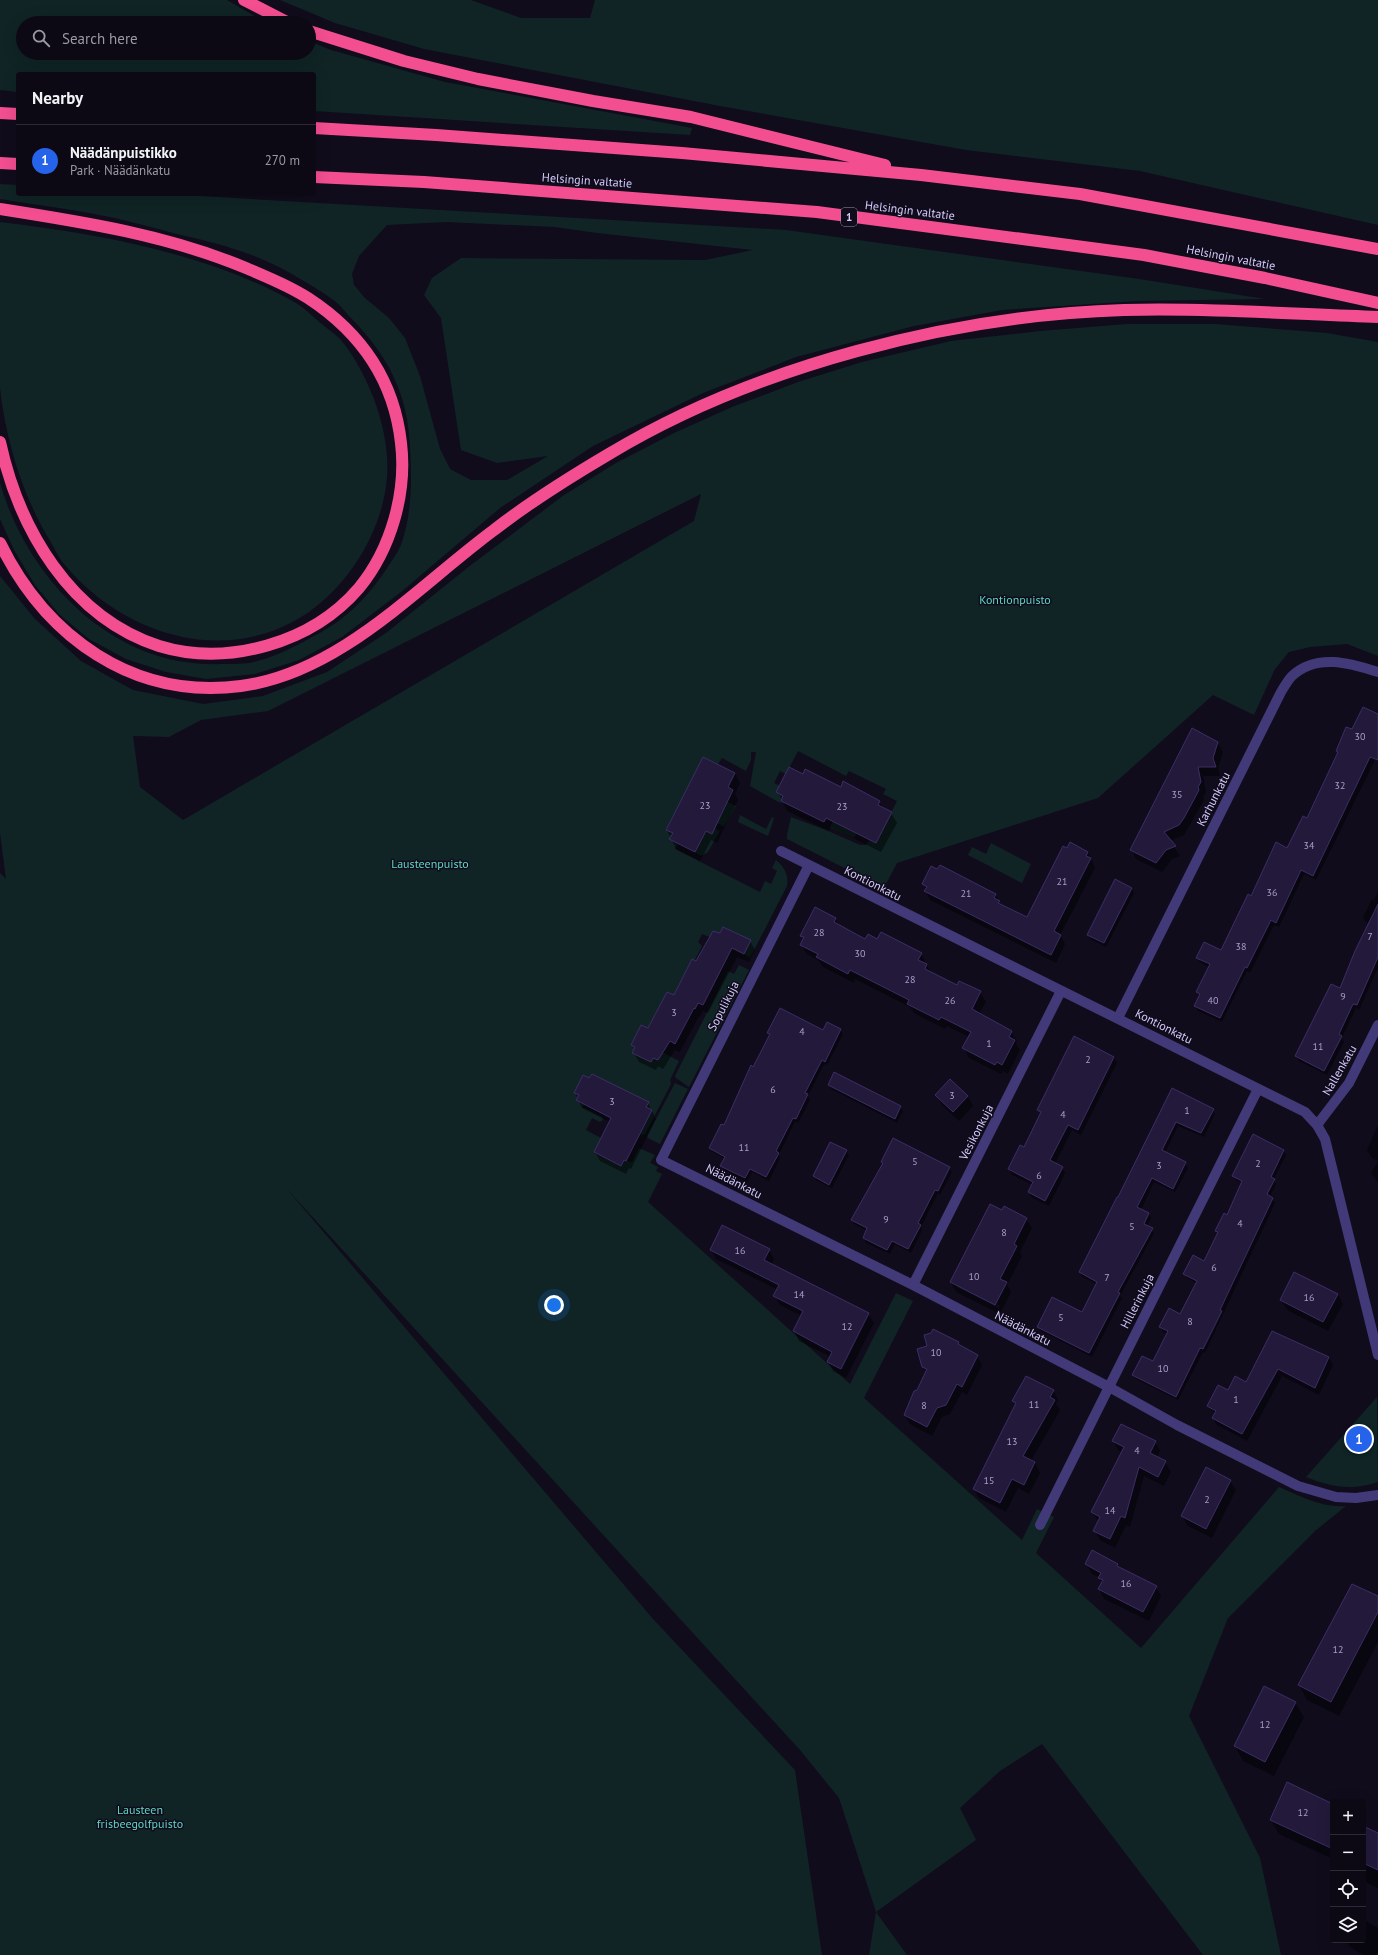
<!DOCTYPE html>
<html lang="en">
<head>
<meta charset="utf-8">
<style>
  :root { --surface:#0c0915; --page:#15121e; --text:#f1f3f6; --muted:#9a9aa0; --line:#2c2a34; --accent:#2563eb }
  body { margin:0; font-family:"PT Sans",sans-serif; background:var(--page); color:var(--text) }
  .controls { position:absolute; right:12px; bottom:12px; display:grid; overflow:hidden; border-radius:4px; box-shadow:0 4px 16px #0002 }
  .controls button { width:36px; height:36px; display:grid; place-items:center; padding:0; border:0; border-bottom:1px solid var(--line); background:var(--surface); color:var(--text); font:20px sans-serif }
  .you { position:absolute; left:554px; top:1305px; width:14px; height:14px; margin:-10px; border:3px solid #fff; border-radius:50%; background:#1a73e8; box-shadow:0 0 0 6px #1a73e833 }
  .badge { display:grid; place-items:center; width:26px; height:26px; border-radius:50%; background:var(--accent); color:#fff; font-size:13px; font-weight:700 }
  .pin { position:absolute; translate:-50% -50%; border:2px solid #fff; box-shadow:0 1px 4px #0006 }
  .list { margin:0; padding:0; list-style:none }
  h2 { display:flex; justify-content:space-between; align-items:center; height:52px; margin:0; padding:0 16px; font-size:17px }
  h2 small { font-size:13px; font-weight:400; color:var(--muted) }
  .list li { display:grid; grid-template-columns:26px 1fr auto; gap:12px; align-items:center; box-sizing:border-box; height:72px; padding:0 16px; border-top:1px solid var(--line) }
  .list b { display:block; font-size:15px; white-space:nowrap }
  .list p { margin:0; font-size:13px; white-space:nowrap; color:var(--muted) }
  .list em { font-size:13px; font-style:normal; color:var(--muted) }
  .icon { flex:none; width:22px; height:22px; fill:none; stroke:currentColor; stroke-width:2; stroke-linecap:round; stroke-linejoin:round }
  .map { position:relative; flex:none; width:1378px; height:1955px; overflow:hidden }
  .search { position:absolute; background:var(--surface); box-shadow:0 4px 16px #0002; left:16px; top:16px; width:300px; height:44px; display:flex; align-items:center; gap:10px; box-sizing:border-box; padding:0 14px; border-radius:22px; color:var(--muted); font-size:15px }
  .panel { position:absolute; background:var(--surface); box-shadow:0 4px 16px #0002; left:16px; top:72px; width:300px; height:124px; border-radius:4px }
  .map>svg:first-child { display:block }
</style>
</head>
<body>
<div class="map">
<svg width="1378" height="1955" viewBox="0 0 1378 1955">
  <rect width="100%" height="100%" fill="#100c1c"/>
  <!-- green -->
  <path fill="#102425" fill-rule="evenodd" d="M0,0H227L266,23H23V53H309V41L331,50L445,82L692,128L690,135L314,111V74H18V92L0,90Z
    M280,0H471L521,18H590L595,0H1378V225L1140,171L966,150L720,106L424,49L335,23Z
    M0,184L18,185V194H165L786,230L1139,279L1265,299L1136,301L1002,310L914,326L796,357L703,393L593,446L500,508L401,592L342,637L299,660L255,674L206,679L166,672L126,659L89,639L59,614L35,585L14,550L0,519V483C28,580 114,669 221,664C230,664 241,664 250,663C272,658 295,647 314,636C346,620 370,595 389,565C393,559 398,552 401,545C412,514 412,480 410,447C408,394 388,356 352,319C346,313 341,306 336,302C322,291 297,277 281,268C248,251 212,242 177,234C156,228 135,223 115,218C77,210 38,205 0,199ZM446,222L555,227L597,233L753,250L705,260L461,258L432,278L424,295L441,318L461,450L497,463L548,456L507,480H471L450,469L440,449L420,376L405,338L389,318L365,298L354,285L352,274L359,256L387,225Z
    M0,222C99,234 208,253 296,303C306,309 314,318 323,325C328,329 335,334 340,339C355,356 366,379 374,399C383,424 389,450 387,477C383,529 351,582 309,612C227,668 124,636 64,564C58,557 54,547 49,539C22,494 6,441 0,388Z
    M1127,324H1215L1327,333L1378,342V656L1347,644L1310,647L1289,652L1275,669L1254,715L1213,695L1098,798L897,863L884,888L787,839V835L791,817L826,830L860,845H866L869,840L876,843L897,801L883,794L886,789L849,771L846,776L798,751L786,774L780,771L774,783L780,786L783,796L780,803L750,786L756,752H751V760L746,771L722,758L718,764L703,757L698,768L704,771L692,779L666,829L673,833L670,839L678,844L675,849L760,892L765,881L771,884L777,871L772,868L776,860C784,867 789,874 787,886L750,958L744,954L750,940L724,927L720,933L713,931L710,937L702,934L698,942L702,946L695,960L692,959L674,995L667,992L648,1028L641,1025L631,1045L635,1047L633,1053L650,1062L653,1058L658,1060L662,1052L679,1061L670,1080L671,1084L645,1134L642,1135L637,1133L643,1128L652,1110L646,1107L648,1102L592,1074L589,1078L583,1075L574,1093L579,1095L576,1100L584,1104L582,1107L602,1117L603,1120L600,1122L592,1118L586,1130L601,1138L594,1153L621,1166L624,1160L632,1162L639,1148L655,1155L650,1163L658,1167L656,1171L662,1174L648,1202L850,1384L896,1293L913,1301L864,1398L1022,1540L1037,1509L1054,1517L1036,1553L1141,1648L1279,1487C1300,1496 1322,1508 1346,1506L1315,1531L1228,1618L1189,1716L1260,1858L1281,1955H1203L1042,1744L1000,1771L960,1808L976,1840L876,1912L907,1955H869L876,1912L839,1798L800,1750L286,1188L653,1619L795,1770L822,1955H0V873L6,879L0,833V576L35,619L81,661L133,690L203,704L263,696L327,672L386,633L471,565L564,495L616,463L674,433L732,407L798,382L862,362L951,341L1040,331ZM701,494L694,521L183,820L140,787L133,736L169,737L201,720L268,711Z
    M722,799L736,806L724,827L712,820L714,814L720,817L726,806L720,803Z
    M740,815L766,829L772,817L774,818L768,836L738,822Z
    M833,821L857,833L854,838L830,827Z
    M715,828L720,831L708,852L701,856L695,852L706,831Z
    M991,843L1031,864L1022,883L968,855L972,847L986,854Z
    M739,965L749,970L689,1087L676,1078L675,1076L728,971L734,974Z
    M675,1083L688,1089L660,1144L648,1138L647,1136Z
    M1377,1397L1378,1482C1352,1491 1331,1487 1306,1477Z"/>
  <!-- shadow -->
  <path fill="#0007" fill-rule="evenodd" d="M1378,715V754L1316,880L1304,874L1279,927L1274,925L1250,973L1247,971L1222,1022L1198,1011L1195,1005L1200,997L1197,992L1209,967L1200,962L1197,957L1222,952L1252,897L1288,849L1307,819L1339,754L1337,751L1352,730Z
    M1217,742L1223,752L1218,768L1220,776H1203L1206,792L1203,797L1204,800L1184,835L1170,841L1180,856L1172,859L1162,872L1136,859L1131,849Z
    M735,773L740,783L735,794L738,800L717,843L711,840L700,861L676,849L667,830Z
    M803,776L879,802L884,809L891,813L897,823L881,852L831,827L829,831L787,811L778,792Z
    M1088,852L1095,868L1060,935L1065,944L1056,963L930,900L923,884L996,895L1001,905L1027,919Z
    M1132,889L1134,893L1106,947L1090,939L1088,935Z
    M1378,891V968L1359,1010L1356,1008L1342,1038L1344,1042L1327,1075L1299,1061L1296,1056L1341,989L1370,924L1366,922L1363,917L1372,899L1374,900Z
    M835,919L841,927L866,940H878L921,953L931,973L958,986L980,992L986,1002L979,1014L1011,1032L1017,1041L1016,1044L1020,1050L1008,1074L1003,1071L1001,1074L969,1058L964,1048L969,1037L947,1026L945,1029L914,1013L910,1007L855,979L854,983L823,967L819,961L807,954L801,945L804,940L802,936Z
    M713,932L750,941L755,950L749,962L737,957L708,1013L703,1011L700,1017L699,1016L680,1052L675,1050L663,1069L658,1066L656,1070L639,1062L634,1053L635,1050L632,1045L649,1029L674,997L697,962Z
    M840,1030L843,1034L827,1065L824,1064L808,1096L810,1100L798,1123L795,1121L779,1155L780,1158L769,1181L752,1172L747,1182L724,1170L722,1166L725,1159L713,1152L710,1148L724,1126L754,1068L770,1035L769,1033Z
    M1114,1057L1117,1063L1081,1135L1072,1130L1055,1164L1062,1167L1065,1173L1049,1206L1032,1198L1029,1192L1033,1185L1012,1175L1009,1169L1024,1148L1041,1114L1038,1109Z
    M950,1080L968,1097L973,1106L959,1121L942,1105L936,1095Z
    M829,1085L900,1107L903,1111L897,1123L831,1089Z
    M1173,1089L1213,1109L1215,1114L1204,1137L1178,1126L1165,1153L1185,1163L1188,1168L1175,1192L1154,1182L1141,1210L1149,1214L1151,1218L1147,1226L1154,1233L1120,1296L1122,1298L1092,1357L1041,1331L1038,1327L1082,1314L1097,1284L1082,1277L1080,1272L1119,1199Z
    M575,1093L648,1103L656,1119L631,1169L629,1168L626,1174L600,1161L595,1152L610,1122L582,1108Z
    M1378,1125V1182L1371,1173L1378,1161L1372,1158L1367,1150Z
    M1283,1150L1286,1155L1274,1179L1276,1184L1270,1197L1275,1203L1205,1353L1203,1352L1178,1400L1136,1379L1133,1375L1153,1363L1167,1334L1163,1332L1160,1327L1180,1315L1196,1283L1187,1278L1185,1274L1204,1262L1218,1234L1216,1231L1227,1216L1242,1183L1236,1180L1233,1176Z
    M846,1151L849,1155L832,1188L817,1181L814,1176Z
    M882,1162L949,1167L952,1172L940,1195L938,1193L921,1227L922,1230L911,1253L895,1244L890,1254L866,1243L864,1238L867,1231L854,1224L852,1220L883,1164Z
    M1002,1211L1026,1219L1032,1228L1020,1252L1022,1256L1007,1285L1011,1292L1000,1314L956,1292L951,1282ZM957,1285L1000,1306L999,1308L957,1287Z
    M711,1250H769L774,1259L771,1265L868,1314L874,1323L846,1378L833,1371L828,1362L831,1357L799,1341L794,1331L802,1316L780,1305L775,1296L778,1290L716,1259Z
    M1338,1294L1343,1304L1328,1331L1287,1310L1281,1300Z
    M1273,1332L1329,1358L1333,1365L1319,1395L1282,1376L1247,1441L1217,1425L1213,1418L1215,1414L1208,1406L1228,1392L1247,1384Z
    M958,1342L961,1347L977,1356L982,1365L967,1395L962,1392L950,1414L942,1417L932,1436L910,1424L905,1415L927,1372L923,1366Z
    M1053,1390L1058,1400L1056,1404L1060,1410L1031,1461L1035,1463L1040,1473L1029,1494L1018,1488L1006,1512L979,1498L974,1489L1016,1405L1014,1401Z
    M1113,1441L1155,1442L1160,1451L1157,1458L1165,1462L1171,1472L1164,1486L1144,1476L1130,1527L1126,1525L1115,1548L1100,1540L1094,1530L1099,1522L1092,1512L1122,1452L1119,1451Z
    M1230,1481L1236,1490L1212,1538L1188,1526L1182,1516Z
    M1086,1564H1118L1120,1568L1156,1587L1161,1596L1149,1621L1104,1599L1099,1589L1102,1583L1100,1578L1092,1574Z
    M1378,1597V1642L1339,1716L1307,1700L1299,1685Z
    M1295,1703L1304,1717L1274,1776L1243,1761L1235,1746Z
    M1333,1805V1859L1279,1834L1271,1820Z
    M1363,1825L1365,1828L1378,1834V1888L1363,1881Z
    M1363,1919L1378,1928V1952L1376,1955H1363L1350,1947L1346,1940H1363Z"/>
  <!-- building -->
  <path fill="#231a3b" stroke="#3d2d66" d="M1363,707L1378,714V760L1370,757L1313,876L1301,870L1276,923L1271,920L1247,968L1245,967L1220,1018L1194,1006L1200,994L1196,992L1210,964L1196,958L1204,942L1221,950L1248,894L1251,896L1276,842L1287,848L1303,816L1307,818L1338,752L1336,751L1346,727L1352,729Z
    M1192,728L1218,742L1213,758L1216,767H1198L1201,782L1198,787L1199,790L1184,818L1179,825L1164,832L1176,846L1166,850L1156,863L1130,850Z
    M703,757L735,773L728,787L733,790L720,817L712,834L706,831L695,852L669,839L673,833L666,830Z
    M789,767L803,774L805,769L841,787L843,781L880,801L878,805L892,812L876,843L826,818L824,822L781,801L783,796L776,792Z
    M1070,842L1088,852L1086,856L1091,858L1054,931L1061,935L1051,955L924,891L927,887L922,884L931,866L937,869L940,865L996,894L994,898L1000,901L998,903L1027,917L1063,846L1067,848Z
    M1115,879L1132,888L1104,943L1087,935Z
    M1378,904V957L1357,1005L1353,1004L1339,1034L1342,1036L1324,1071L1295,1056L1331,984L1340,988L1355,951Z
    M815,907L836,918L834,922L865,939L868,934L877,939L881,932L922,953L918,960L927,964L925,969L957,985L959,981L981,991L972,1009L1012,1031L1009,1037L1015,1040L1002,1065L997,1062L995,1065L962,1048L971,1032L941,1017L939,1020L907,1004L909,1000L850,970L848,974L816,957L818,954L800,945L804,937L800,936Z
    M723,927L751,940L744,954L732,948L703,1005L698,1003L695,1009L694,1008L675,1044L670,1041L658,1060L653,1058L651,1062L632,1053L635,1047L631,1045L641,1025L648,1028L667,992L674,995L692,959L696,961L713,931L720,933Z
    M780,1008L823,1030L827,1022L841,1029L825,1062L822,1060L805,1093L808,1094L796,1119L793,1118L776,1151L779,1153L766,1177L750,1169L745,1178L720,1166L725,1157L709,1148L721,1124L724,1125L751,1065L753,1067L770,1034L767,1033Z
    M1074,1036L1114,1057L1078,1130L1068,1125L1050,1160L1063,1167L1045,1201L1028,1192L1033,1182L1008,1169L1020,1145L1024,1147L1041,1112L1037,1110Z
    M834,1072L901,1106L895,1119L828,1085Z
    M592,1074L649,1102L646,1107L652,1110L626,1161L624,1160L621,1166L594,1152L611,1118L576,1100L579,1095L574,1093L583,1075L589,1078Z
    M950,1079L968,1096L953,1112L935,1095Z
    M1172,1088L1214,1109L1201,1133L1176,1122L1162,1150L1186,1162L1173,1189L1152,1178L1137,1207L1149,1213L1144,1224L1153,1228L1118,1292L1120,1293L1089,1353L1037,1327L1052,1297L1082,1312L1097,1282L1079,1272L1117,1197H1118Z
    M1253,1134L1284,1150L1271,1177L1275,1179L1267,1194L1273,1198L1220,1310L1222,1311L1203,1349L1200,1348L1176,1397L1132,1375L1142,1356L1153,1361L1168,1331L1159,1327L1169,1308L1180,1314L1197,1281L1183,1274L1193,1255L1204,1261L1218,1232L1215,1231L1224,1213L1227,1215L1242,1181L1232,1176Z
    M893,1138L950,1167L938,1191L935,1190L918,1223L921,1225L908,1249L892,1241L887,1250L863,1238L867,1228L851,1220L883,1163L881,1162Z
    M830,1142L847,1150L829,1185L813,1176Z
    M990,1204L1002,1210L1004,1206L1027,1218L1014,1244L1017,1246L1000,1279L1007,1282L995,1305L950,1282Z
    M722,1225L770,1249L764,1260L869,1313L841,1369L827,1362L832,1352L793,1331L803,1311L773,1296L779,1285L710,1250Z
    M1294,1272L1338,1294L1323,1322L1280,1300Z
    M933,1329L959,1342L958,1344L978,1355L962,1387L957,1384L946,1405L937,1408L927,1427L904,1415L914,1391L917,1390L927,1369L922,1367L917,1349L927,1346L924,1335L931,1333Z
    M1272,1331L1329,1357L1315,1388L1278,1369L1242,1434L1212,1418L1216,1411L1207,1406L1218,1385L1228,1390L1235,1376L1246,1382Z
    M1026,1376L1054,1390L1050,1397L1055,1400L1023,1456L1035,1462L1024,1485L1012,1479L1000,1503L973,1489L1016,1403L1012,1401Z
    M1121,1424L1156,1441L1150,1453L1166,1461L1158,1477L1139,1467L1125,1518L1121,1516L1110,1539L1093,1531L1100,1517L1091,1512L1124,1447L1112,1441Z
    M1206,1467L1231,1480L1206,1529L1181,1516Z
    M1092,1550L1118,1564L1117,1566L1157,1586L1143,1612L1098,1589L1103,1580L1098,1578L1101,1573L1085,1564Z
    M1352,1584L1378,1596V1612L1331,1702L1298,1685Z
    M1264,1686L1296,1702L1265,1762L1234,1746Z
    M1287,1782L1333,1804V1849L1270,1820Z
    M1363,1826L1378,1833V1870L1363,1863Z"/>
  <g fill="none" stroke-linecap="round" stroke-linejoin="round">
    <!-- minor -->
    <path stroke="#423a78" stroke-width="10" d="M781,851L1305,1112L1317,1125L1325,1139L1378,1355
      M809,865L661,1160L913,1285L1109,1387L1177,1425L1298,1486L1336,1497L1356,1498L1378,1495
      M1118,1018L1281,692C1284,687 1288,680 1292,676C1316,653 1350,663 1378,672
      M1317,1125L1349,1083L1378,1025
      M913,1285L1061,991
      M1040,1525L1258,1089"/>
    <!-- motorway -->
    <path stroke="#f34e90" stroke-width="12" d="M244,0L289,23
      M309,31L404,61L478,79L593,101L691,117L885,165
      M0,113L18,114
      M314,128L436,135L682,153L921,175L1080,194L1378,249
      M0,163L18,164
      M314,177L424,182L817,212L1144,255L1265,278L1378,303
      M0,209C83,222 167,235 246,268C267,277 288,285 308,298C360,332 394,380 401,443C407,493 391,549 359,588C312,643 228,667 159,646C70,617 19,529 0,442
      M0,543C46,637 133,700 241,686C340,673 417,587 494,530C530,502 570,477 609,454C755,366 954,315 1124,310C1209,308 1293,314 1378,317"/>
  </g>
  <g text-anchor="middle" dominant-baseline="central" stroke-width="3" stroke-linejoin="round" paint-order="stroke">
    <!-- number labels -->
    <g font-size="10" fill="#a89fcb">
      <text x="1360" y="736">30</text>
      <text x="1340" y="785">32</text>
      <text x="1177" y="794">35</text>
      <text x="705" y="805">23</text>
      <text x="842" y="806">23</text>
      <text x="1309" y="845">34</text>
      <text x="1062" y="881">21</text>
      <text x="1272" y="892">36</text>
      <text x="966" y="893">21</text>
      <text x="819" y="932">28</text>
      <text x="1370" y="936">7</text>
      <text x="1241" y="946">38</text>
      <text x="860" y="953">30</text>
      <text x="910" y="979">28</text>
      <text x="1343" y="996">9</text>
      <text x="950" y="1000">26</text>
      <text x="1213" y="1000">40</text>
      <text x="674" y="1012">3</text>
      <text x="802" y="1031">4</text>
      <text x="989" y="1043">1</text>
      <text x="1318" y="1046">11</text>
      <text x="1088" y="1059">2</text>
      <text x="773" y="1089">6</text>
      <text x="952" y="1095">3</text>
      <text x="612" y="1101">3</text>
      <text x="1187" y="1110">1</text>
      <text x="1063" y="1114">4</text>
      <text x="744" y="1147">11</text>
      <text x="915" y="1161">5</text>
      <text x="1258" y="1163">2</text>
      <text x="1159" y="1165">3</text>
      <text x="1039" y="1175">6</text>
      <text x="886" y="1219">9</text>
      <text x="1240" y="1223">4</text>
      <text x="1132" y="1226">5</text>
      <text x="1004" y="1232">8</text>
      <text x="740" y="1250">16</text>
      <text x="1214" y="1267">6</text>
      <text x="974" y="1276">10</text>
      <text x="1107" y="1277">7</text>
      <text x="799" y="1294">14</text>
      <text x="1309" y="1297">16</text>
      <text x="1061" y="1317">5</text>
      <text x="1190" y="1321">8</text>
      <text x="847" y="1326">12</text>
      <text x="936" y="1352">10</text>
      <text x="1163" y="1368">10</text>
      <text x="1236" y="1399">1</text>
      <text x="1034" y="1404">11</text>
      <text x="924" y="1405">8</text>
      <text x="1012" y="1441">13</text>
      <text x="1137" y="1450">4</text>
      <text x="989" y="1480">15</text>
      <text x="1207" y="1499">2</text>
      <text x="1110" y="1510">14</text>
      <text x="1126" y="1583">16</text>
      <text x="1338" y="1649">12</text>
      <text x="1265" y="1724">12</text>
      <text x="1303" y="1812">12</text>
    </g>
    <!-- shield labels -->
    <rect fill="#100c1c" stroke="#9992b8" stroke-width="1" x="841" y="208" width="16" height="18" rx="3"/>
    <g font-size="11" font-weight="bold" fill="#d4cbfb">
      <text x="849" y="217">1</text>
    </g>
    <!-- street labels -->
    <g font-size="12" fill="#d4cbfb" stroke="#100c1c">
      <text transform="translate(587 180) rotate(4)">Helsingin valtatie</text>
      <text transform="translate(910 210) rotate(7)">Helsingin valtatie</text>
      <text transform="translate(1231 257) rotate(11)">Helsingin valtatie</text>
      <text transform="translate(1213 799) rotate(-63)">Karhunkatu</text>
      <text transform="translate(873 883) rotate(27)">Kontionkatu</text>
      <text transform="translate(723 1006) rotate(-63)">Sopulikuja</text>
      <text transform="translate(1164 1026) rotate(27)">Kontionkatu</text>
      <text transform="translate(1339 1070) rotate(-60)">Nallenkatu</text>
      <text transform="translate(976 1132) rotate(-63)">Vesikonkuja</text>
      <text transform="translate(734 1181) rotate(27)">Näädänkatu</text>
      <text transform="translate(1137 1301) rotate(-63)">Hillerinkuja</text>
      <text transform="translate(1023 1328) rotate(27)">Näädänkatu</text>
    </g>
    <!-- park labels -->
    <g font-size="12" fill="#5dd5c1" stroke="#100c1c">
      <text x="1015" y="599">Kontionpuisto</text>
      <text x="430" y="863">Lausteenpuisto</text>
      <text x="140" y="1809">Lausteen<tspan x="140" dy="14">frisbeegolfpuisto</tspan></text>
    </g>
  </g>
</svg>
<div class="controls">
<button>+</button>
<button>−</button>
<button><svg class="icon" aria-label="locate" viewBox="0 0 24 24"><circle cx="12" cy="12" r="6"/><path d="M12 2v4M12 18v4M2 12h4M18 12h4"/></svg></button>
<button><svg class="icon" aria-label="layers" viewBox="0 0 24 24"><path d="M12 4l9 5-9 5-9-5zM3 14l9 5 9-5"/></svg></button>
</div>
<div class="you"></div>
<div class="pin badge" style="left:1359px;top:1439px">1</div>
<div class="search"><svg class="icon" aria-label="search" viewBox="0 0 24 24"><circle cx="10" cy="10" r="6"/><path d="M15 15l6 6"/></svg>Search here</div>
<section class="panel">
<h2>Nearby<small></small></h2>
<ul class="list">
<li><span class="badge">1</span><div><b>Näädänpuistikko</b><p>Park · Näädänkatu</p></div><em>270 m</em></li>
</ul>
</section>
</div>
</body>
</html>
